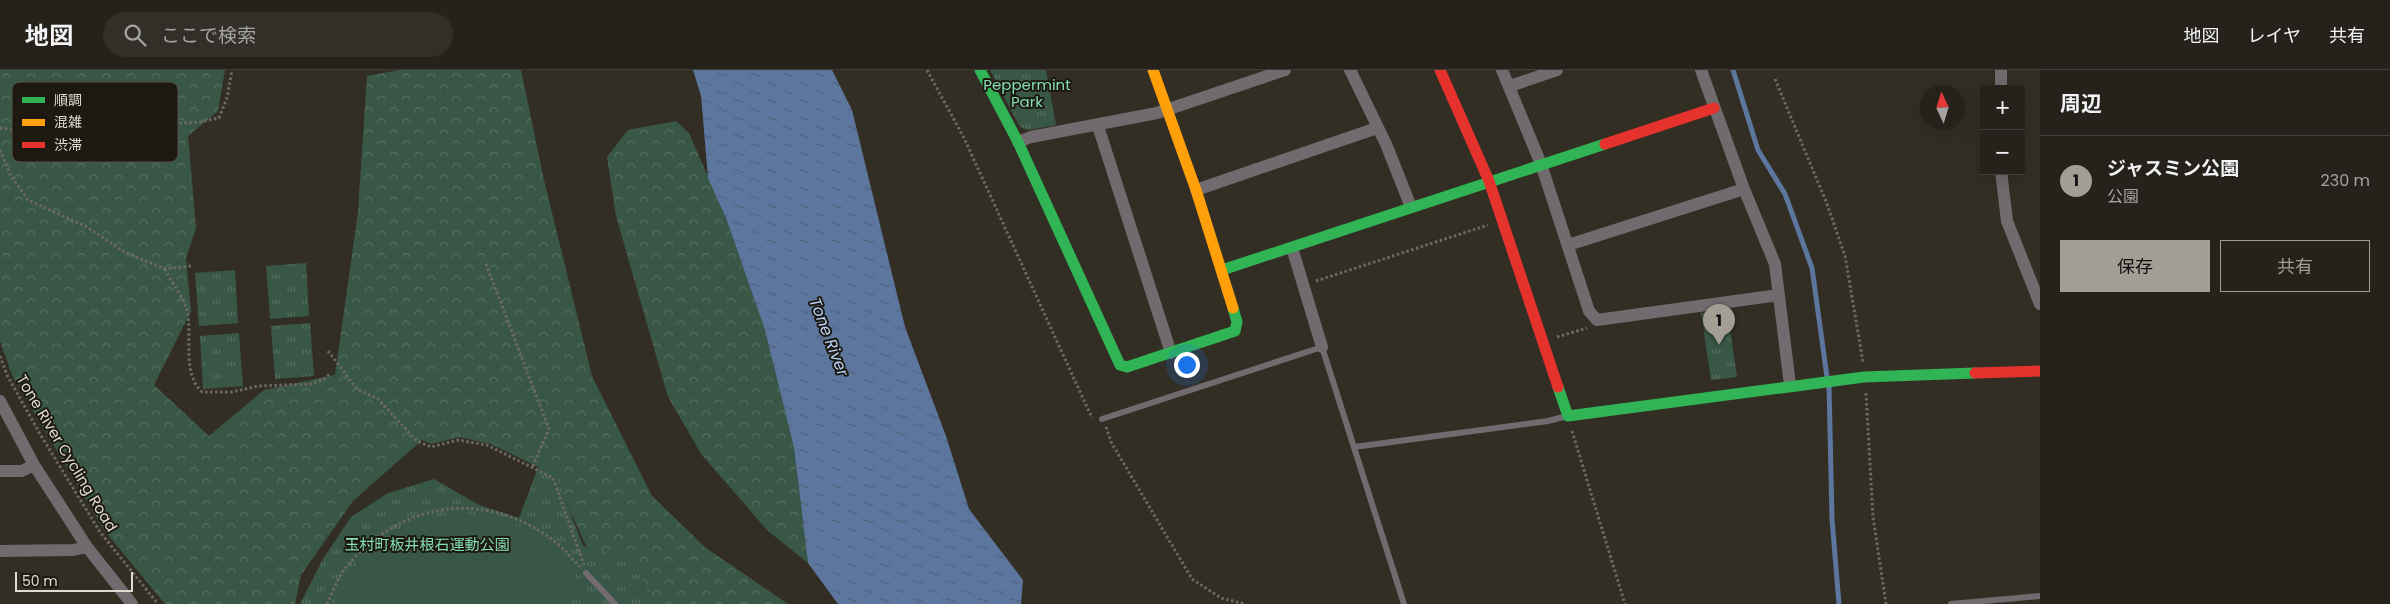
<!DOCTYPE html>
<html lang="ja">
<head>
<meta charset="utf-8">
<style>
  :root { --surface:#26221b; --page:#322f28; --text:#f1f3f6; --muted:#a4a4a3; --line:#423f3a; --accent:#a39e94 }
  body { margin:0; font-family:Poppins,"Noto Sans JP",sans-serif; background:var(--page); color:var(--text) }
  .controls { position:absolute; right:15px; top:15px; display:grid; overflow:hidden; border-radius:0px; box-shadow:0 5px 20px #0002 }
  .controls button { width:45px; height:45px; display:grid; place-items:center; padding:0; border:0; border-bottom:1px solid var(--line); background:var(--surface); color:var(--text); font:25px sans-serif }
  .compass { position:absolute; left:1920px; top:15px; width:45px; height:45px; border-radius:50%; background:var(--surface); box-shadow:0 5px 20px #0002; rotate:356deg }
  .scale { position:absolute; left:15px; bottom:12px; width:118px; box-sizing:border-box; padding-left:5px; border:2px solid #e0dbd0; border-top:0; font-size:14px; line-height:18px; white-space:nowrap; color:#e0dbd0; -webkit-text-stroke:4px #1d1911; paint-order:stroke }
  .you { position:absolute; left:1186px; top:294px; width:18px; height:18px; margin:-12px; border:4px solid #fff; border-radius:50%; background:#1a73e8; box-shadow:0 0 0 8px #1a73e833 }
  .badge { display:grid; place-items:center; width:32px; height:32px; border-radius:50%; background:var(--accent); color:#111; font-size:16px; font-weight:700 }
  .pin { position:absolute; translate:-50% -41px; filter:drop-shadow(0 1px 2px #0008) }
  .pin::after { content:''; position:absolute; top:26px; width:18px; height:15px; background:inherit; clip-path:polygon(0 0,100% 0,50% 100%) }
  .list { margin:0; padding:0; list-style:none }
  h2 { display:flex; justify-content:space-between; align-items:center; height:65px; margin:0; padding:0 20px; font-size:21px }
  h2 small { font-size:16px; font-weight:400; color:var(--muted) }
  .list li { display:grid; grid-template-columns:32px 1fr auto; gap:15px; align-items:center; box-sizing:border-box; height:90px; padding:0 20px; border-top:1px solid var(--line) }
  .list b { display:block; font-size:19px; white-space:nowrap }
  .list p { margin:0; font-size:16px; white-space:nowrap; color:var(--muted) }
  .list em { font-size:16px; font-style:normal; color:var(--muted) }
  .actions { display:flex; gap:10px; padding:15px 20px }
  .actions a { flex:1; padding:11px 0; border:1px solid var(--accent); border-radius:0px; text-align:center; font-size:18px; color:var(--accent) }
  .actions .main { background:var(--accent); color:#111 }
  .icon { flex:none; width:28px; height:28px; fill:none; stroke:currentColor; stroke-width:2; stroke-linecap:round; stroke-linejoin:round }
  .map { position:relative; flex:none; width:2040px; height:534px; overflow:hidden }
  header { display:flex; align-items:center; gap:30px; box-sizing:border-box; height:70px; padding:0 25px; background:var(--surface); border-bottom:1px solid var(--line) }
  header strong { font-size:24px }
  nav { display:flex; gap:28px; margin-inline-start:auto; font-size:18px }
  .search { width:350px; height:45px; background:var(--page); display:flex; align-items:center; gap:12px; box-sizing:border-box; padding:0 18px; border-radius:28px; color:var(--muted); font-size:19px }
  main { display:flex }
  aside { flex:1; background:var(--surface) }
  .map>svg:first-child { display:block }
</style>
</head>
<body>
<header>
<strong>地図</strong>
<div class="search"><svg class="icon" aria-label="search" viewBox="0 0 24 24"><circle cx="10" cy="10" r="6"/><path d="M15 15l6 6"/></svg>ここで検索</div>
<nav><a>地図</a><a>レイヤ</a><a>共有</a></nav>
</header>
<main>
<div class="map">
<svg width="2040" height="534" viewBox="0 0 2040 534">
  <defs>
    <pattern id="forest-crowns" width="20" height="18" patternUnits="userSpaceOnUse" patternTransform="scale(1.25)"><rect width="20" height="18" fill="#395747"/><path d="M2 6a3 3 0 1 1 6 0M12 15a3 3 0 1 1 6 0" fill="none" stroke="#556f60"/></pattern>
    <pattern id="park-tufts" width="24" height="20" patternUnits="userSpaceOnUse" patternTransform="scale(1.25)"><rect width="24" height="20" fill="#395747"/><path d="M3 7l-1-3M5 7V3M7 7l1-3M15 17l-1-3M17 17v-4M19 17l1-3" fill="none" stroke="#556f60"/></pattern>
    <pattern id="water-ripples" width="26" height="14" patternUnits="userSpaceOnUse" patternTransform="scale(1.25)"><rect width="26" height="14" fill="#5c769e"/><path d="M2 4q2-2 4 0t4 0M15 11q2-2 4 0t4 0" fill="none" stroke="#526178"/></pattern>
  </defs>
  <rect width="100%" height="100%" fill="#332e24"/>
  <!-- forest -->
  <path fill="url(#forest-crowns)" d="M0,0H225L218,41L188,66L196,158L186,188L191,241L154,315L209,366L264,320L335,305L358,142L367,6L400,0H521L544,110L592,306L652,426L706,478L788,534H624L593,491L554,405L491,374L459,367L432,374L422,370L353,431L301,505L295,534H165L104,460L12,305L0,271Z
    M676,51L689,63L726,148L765,260L794,378L808,493L768,461L702,385L668,327L616,146L607,87L628,60Z"/>
  <!-- park -->
  <path fill="url(#park-tufts)" d="M990,0H1046L1056,55L1029,60L1020,57Z
    M306,193L309,246L270,249L266,196Z
    M235,200L238,253L199,256L195,203Z
    M1727,239L1737,307L1711,310L1701,243Z
    M310,253L314,306L275,309L271,256Z
    M239,263L243,316L203,319L200,266Z
    M539,395L555,402L583,476L632,489L656,534H300L323,489L351,447L388,423L434,409L479,435L519,448Z"/>
  <!-- garden -->
  <path fill="#395747" d="M453,444C511,444 547,462 577,512L567,534H335C359,478 393,453 453,444Z"/>
  <!-- water -->
  <path fill="url(#water-ripples)" d="M693,0H832L852,40L905,257L946,366L969,439L1023,510L1021,534H838L808,493L794,378L765,260L726,148L708,108L701,26Z"/>
  <g fill="none" stroke-linecap="round" stroke-linejoin="round">
    <!-- stream -->
    <path stroke="#5c769e" stroke-width="5" d="M1733,0L1758,80L1785,124L1812,198L1827,307
      M1829,315L1832,449L1839,534"/>
    <!-- path -->
    <path stroke="#6c6865" stroke-width="3" stroke-dasharray="2.5 2.5" stroke-linecap="butt" d="M927,0L964,68L1092,348
      M1775,9L1827,134L1845,186L1863,292
      M0,58L41,63L200,52L219,48L227,28L232,0
      M0,80L11,106L28,130L85,156L126,183L165,199L191,196
      M486,194L549,359L532,398
      M165,199C171,212 183,227 187,240C193,266 181,302 202,322H232L258,316L312,314L324,309L330,304
      M1316,211L1488,155
      M1557,267L1587,258
      M328,281L357,319L378,329L417,371L431,377L458,370L487,375L553,408L584,495
      M0,286L7,305L40,364L100,462L158,534
      M1866,323L1873,447L1886,534
      M1106,357L1111,372L1192,509L1221,528L1245,534
      M1572,361L1625,534
      M327,534C333,522 338,507 346,497C403,429 490,418 559,475C567,482 573,490 580,497"/>
    <!-- lane -->
    <path stroke="#716a6e" stroke-width="6" d="M1102,349L1322,277L1404,534
      M1354,377L1548,351L1567,346
      M586,503L615,534
      M1951,534L2040,526"/>
    <!-- street -->
    <path stroke="#716a6e" stroke-width="12" d="M1350,0L1386,74L1411,137
      M1502,0L1541,94L1589,241L1597,250L1779,225
      M1701,0L1744,119L1775,194L1790,315
      M1510,16L1557,0
      M2001,19V0
      M1098,56L1171,283
      M1018,72L1031,67L1157,43L1285,0
      M2001,101L2007,151L2040,234
      M1196,120L1377,58
      M1568,175L1744,119
      M1292,178L1322,277
      M0,331L34,395L87,477L132,534
      M0,401H22L34,395
      M0,481L73,480L87,477"/>
    <!-- fast -->
    <path stroke="#30b455" stroke-width="11" d="M980,0L1018,72L1120,295L1127,297L1235,261L1237,252L1233,238
      M1222,200L1605,74
      M1558,317L1568,346L1864,307L1975,303"/>
    <!-- slow -->
    <path stroke="#ff9f0a" stroke-width="11" d="M1153,0L1196,120L1233,238"/>
    <!-- jam -->
    <path stroke="#e5322d" stroke-width="11" d="M1440,0L1489,111L1558,317
      M1605,74L1714,38
      M1975,303L2040,301"/>
  </g>
  <g text-anchor="middle" dominant-baseline="central" stroke-width="4" stroke-linejoin="round" paint-order="stroke">
    <!-- park labels -->
    <g font-size="15" fill="#84dfb4" stroke="#1d1911">
      <text x="1027" y="14">Peppermint<tspan x="1027" dy="17">Park</tspan></text>
      <text x="427" y="474">玉村町板井根石運動公園</text>
    </g>
    <!-- street labels -->
    <g font-size="15" fill="#e0dbd0" stroke="#1d1911">
      <text transform="translate(67 383) rotate(59)">Tone River Cycling Road</text>
    </g>
    <!-- water labels -->
    <g font-size="16" font-style="italic" fill="#b8d3fc" stroke="#1d1911">
      <text transform="translate(829 267) rotate(69)">Tone River</text>
    </g>
  </g>
  <!-- legend -->
  <rect x="12" y="12" width="166" height="80" rx="8" fill="#1d1911" stroke="#58534a" stroke-width="1"/>
  <rect x="22" y="27" width="23" height="6" fill="#30b455"/>
  <rect x="22" y="49" width="23" height="7" fill="#ff9f0a"/>
  <rect x="22" y="72" width="23" height="6" fill="#e5322d"/>
  <g font-size="14" fill="#e0dbd0">
    <text x="54" y="35">順調</text>
    <text x="54" y="57">混雑</text>
    <text x="54" y="80">渋滞</text>
  </g>
</svg>
<div class="controls">
<button>+</button>
<button>−</button>
</div>
<svg class="compass" viewBox="-18 -18 36 36"><path d="M0-13l5 13h-10z" fill="#e53935"/><path d="M0 13l5-13h-10z" fill="#a4a4a3"/></svg>
<div class="scale">50 m</div>
<div class="you"></div>
<div class="pin badge" style="left:1719px;top:275px">1</div>
</div>
<aside>
<h2>周辺<small></small></h2>
<ul class="list">
<li><span class="badge">1</span><div><b>ジャスミン公園</b><p>公園</p></div><em>230 m</em></li>
</ul>
<div class="actions"><a class="main">保存</a><a>共有</a></div>
</aside>
</main>
</body>
</html>
